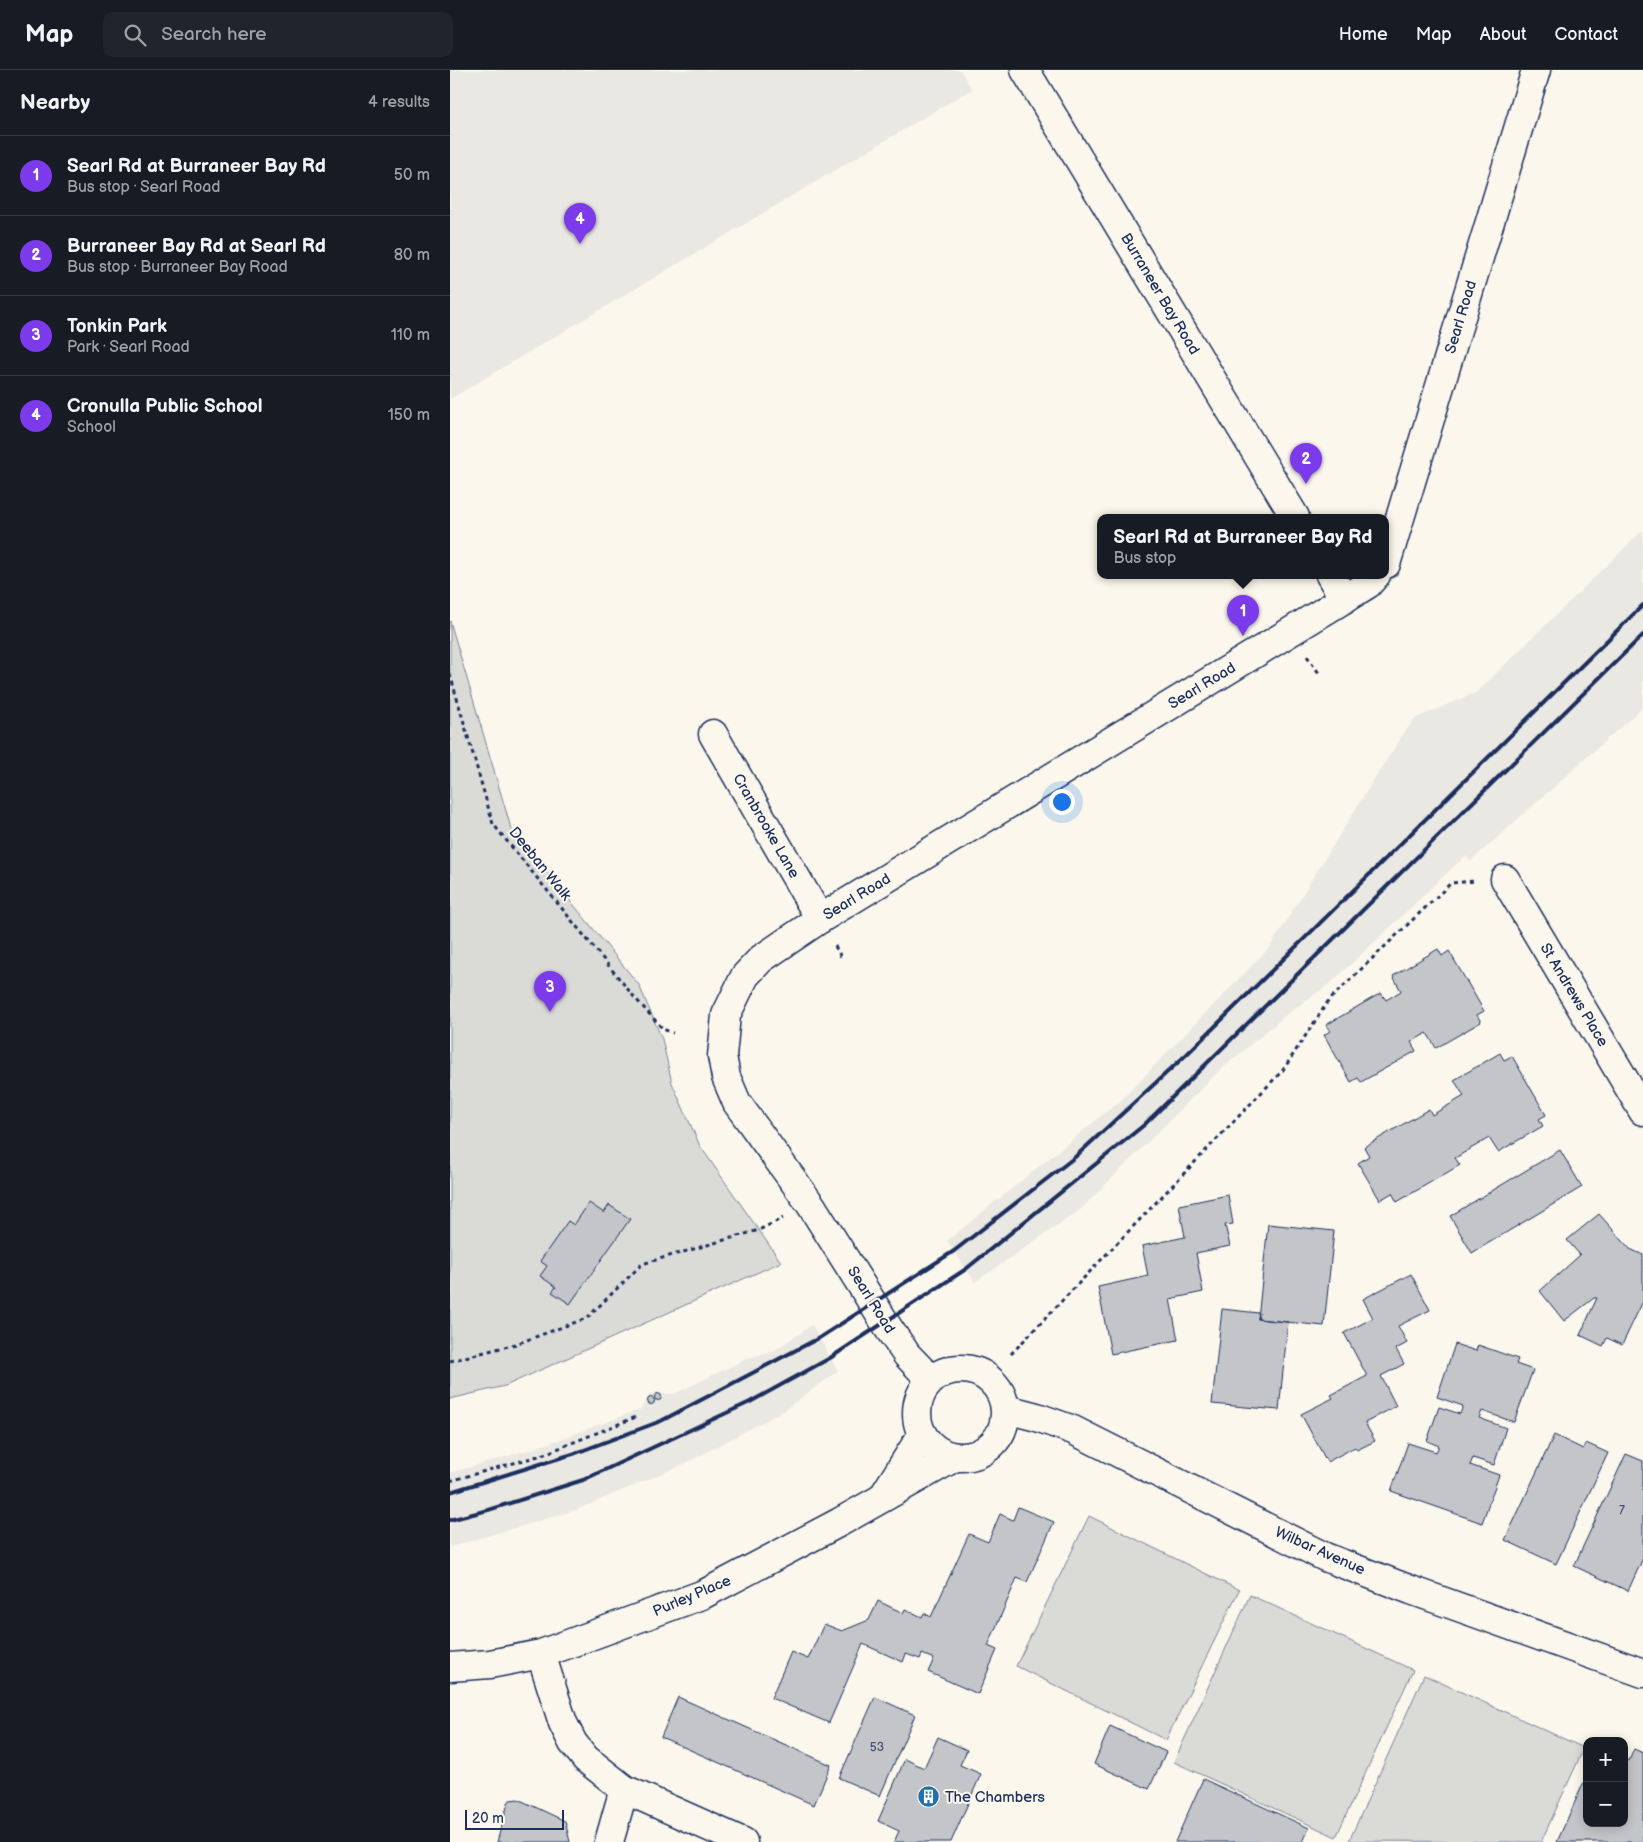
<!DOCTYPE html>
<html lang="en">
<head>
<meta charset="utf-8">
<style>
  :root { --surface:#171b24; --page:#20242c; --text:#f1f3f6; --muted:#9ea1a6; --line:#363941; --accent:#7c3aed }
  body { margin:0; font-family:"Balsamiq Sans",sans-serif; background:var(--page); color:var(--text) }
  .controls { position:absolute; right:15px; bottom:15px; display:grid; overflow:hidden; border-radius:10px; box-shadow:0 2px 12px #0003 }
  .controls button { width:45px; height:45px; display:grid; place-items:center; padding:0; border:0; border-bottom:1px solid var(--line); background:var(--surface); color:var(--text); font:25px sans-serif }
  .scale { position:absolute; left:15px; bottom:12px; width:99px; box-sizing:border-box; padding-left:5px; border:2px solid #1b2f5e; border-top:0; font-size:14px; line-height:18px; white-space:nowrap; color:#1b2f5e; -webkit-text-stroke:4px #fbf7ec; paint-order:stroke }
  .you { position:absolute; left:611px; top:731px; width:18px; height:18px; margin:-12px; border:4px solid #fff; border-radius:50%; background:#1a73e8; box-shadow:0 0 0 8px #1a73e833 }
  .badge { display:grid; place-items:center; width:32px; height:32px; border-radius:50%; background:var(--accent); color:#fff; font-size:16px; font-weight:700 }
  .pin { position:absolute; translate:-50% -41px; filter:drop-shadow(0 1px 2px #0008) }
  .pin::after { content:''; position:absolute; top:26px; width:18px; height:15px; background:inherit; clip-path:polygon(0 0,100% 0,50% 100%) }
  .popup { position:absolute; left:647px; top:444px; width:292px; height:65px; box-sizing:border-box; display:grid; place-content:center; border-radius:10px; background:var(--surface); filter:drop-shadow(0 1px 4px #0005); font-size:16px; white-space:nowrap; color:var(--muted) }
  .popup b { font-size:19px; color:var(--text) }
  .popup::after { content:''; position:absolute; left:50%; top:100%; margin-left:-10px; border:10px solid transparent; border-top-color:var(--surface) }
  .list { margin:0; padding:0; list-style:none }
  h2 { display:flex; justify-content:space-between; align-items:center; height:65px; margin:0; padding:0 20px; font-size:21px }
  h2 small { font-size:16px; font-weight:400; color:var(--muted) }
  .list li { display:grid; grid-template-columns:32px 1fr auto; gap:15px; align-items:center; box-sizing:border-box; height:80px; padding:0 20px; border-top:1px solid var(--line) }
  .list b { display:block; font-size:19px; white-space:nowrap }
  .list p { margin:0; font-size:16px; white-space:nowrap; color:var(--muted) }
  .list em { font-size:16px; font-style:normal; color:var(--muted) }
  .icon { flex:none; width:28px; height:28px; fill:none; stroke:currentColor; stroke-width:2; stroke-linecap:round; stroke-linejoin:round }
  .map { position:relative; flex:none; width:1193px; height:1772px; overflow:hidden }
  header { display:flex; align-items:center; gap:30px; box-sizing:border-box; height:70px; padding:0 25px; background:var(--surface); border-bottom:1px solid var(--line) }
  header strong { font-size:24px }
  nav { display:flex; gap:28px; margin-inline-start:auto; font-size:18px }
  .search { width:350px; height:45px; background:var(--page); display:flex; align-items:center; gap:12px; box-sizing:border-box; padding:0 18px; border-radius:10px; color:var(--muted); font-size:19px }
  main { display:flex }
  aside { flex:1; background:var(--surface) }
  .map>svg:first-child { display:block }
</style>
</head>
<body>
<header>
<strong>Map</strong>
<div class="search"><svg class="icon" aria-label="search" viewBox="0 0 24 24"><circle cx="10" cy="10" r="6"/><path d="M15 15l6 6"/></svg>Search here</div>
<nav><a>Home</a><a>Map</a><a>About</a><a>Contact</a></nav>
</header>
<main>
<aside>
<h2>Nearby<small>4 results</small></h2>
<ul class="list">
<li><span class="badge">1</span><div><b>Searl Rd at Burraneer Bay Rd</b><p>Bus stop · Searl Road</p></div><em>50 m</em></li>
<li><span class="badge">2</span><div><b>Burraneer Bay Rd at Searl Rd</b><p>Bus stop · Burraneer Bay Road</p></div><em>80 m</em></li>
<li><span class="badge">3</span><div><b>Tonkin Park</b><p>Park · Searl Road</p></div><em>110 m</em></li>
<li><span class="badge">4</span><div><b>Cronulla Public School</b><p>School</p></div><em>150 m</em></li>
</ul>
</aside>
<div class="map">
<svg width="1193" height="1772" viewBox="0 0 1193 1772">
  <rect width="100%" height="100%" fill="#fbf7ec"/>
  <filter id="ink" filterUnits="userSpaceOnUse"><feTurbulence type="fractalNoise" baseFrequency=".02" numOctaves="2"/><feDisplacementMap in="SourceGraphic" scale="10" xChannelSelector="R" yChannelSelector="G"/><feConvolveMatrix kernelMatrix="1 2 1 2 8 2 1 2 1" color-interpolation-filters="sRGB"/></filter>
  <g filter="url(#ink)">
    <!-- built -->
    <path fill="#eae8e2" d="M0,0H510L522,19L0,329Z
      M1193,460V637L1021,791L1015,786L882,912L836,945L769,1001L630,1140L525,1212L497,1171L671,1030L820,877L931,698L964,649L1027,622Z
      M362,1255L388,1301L333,1341L234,1394L129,1439L0,1477V1403L92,1376L191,1339L200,1324H224L296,1289L325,1280Z"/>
    <!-- green -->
    <path fill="#dadad7" stroke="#7a849a" d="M0,551L61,758L189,915L212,969L222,1013L250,1076L331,1192L55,1316L0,1329Z
      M639,1446L789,1520L716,1670L566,1596Z
      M800,1525L963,1600L886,1767L724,1692Z
      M974,1605L1134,1678L1091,1772L899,1771Z"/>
    <!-- building -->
    <path fill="#c3c5c9" stroke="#1b2f5e" d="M988,879L992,886L999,881L1034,941L1027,945L1031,952L986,978L977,963L961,972L966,981L911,1012L908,1008L901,1012L874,965L880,961L876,955L931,923L936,930L951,921L943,906Z
      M1050,983L1054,990L1062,986L1096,1045L1089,1049L1093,1056L1048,1082L1039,1068L1005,1088L1010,1095L947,1132L942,1123L930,1130L908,1093L919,1086L914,1077L979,1039L982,1045L1014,1026L1004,1010Z
      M1110,1080L1132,1117L1022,1183L1000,1146Z
      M778,1125L783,1154L775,1155L780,1176L746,1183L753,1222L720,1229L728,1270L661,1284L648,1217L698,1206L692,1176L735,1167L729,1135Z
      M139,1133L154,1143L159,1135L180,1149L120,1234L102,1222L106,1217L90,1206L97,1196L90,1191L118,1151L124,1155Z
      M1149,1144L1180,1179L1193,1185V1231L1172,1275L1157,1268L1153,1276L1130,1265L1147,1228H1144L1114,1251L1090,1221L1130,1185L1117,1170Z
      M818,1154L884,1161L874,1256L808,1249Z
      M961,1204L980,1240L948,1256L957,1273L946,1279L954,1294L931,1306L946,1336L915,1353L925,1371L907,1380L905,1377L877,1392L851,1344L883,1328L881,1325L917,1306L894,1263L923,1248L913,1229Z
      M772,1239L809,1243L808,1249L838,1252L829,1340L762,1334Z
      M1005,1274L1026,1281L1028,1275L1068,1289L1066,1294L1083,1300L1064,1352L1032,1341L1029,1348L1056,1358L1044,1395L1023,1388L1020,1395L1049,1405L1032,1453L941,1421L958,1373L986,1382L989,1376L977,1371L989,1337L1010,1344L1013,1336L987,1327Z
      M204.5 1327a3.5 3.5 0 1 1 7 0a3.5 3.5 0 1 1-7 0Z
      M197.5 1331a3.5 3.5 0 1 1 7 0a3.5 3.5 0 1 1-7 0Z
      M1104,1365L1133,1379L1136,1373L1158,1383L1106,1494L1055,1470Z
      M1176,1384L1193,1391V1488L1178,1521L1124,1496Z
      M568,1437L604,1452L577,1512L567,1508L538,1576L547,1580L528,1624L478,1602L484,1589L472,1584L470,1589L456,1584L453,1592L413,1574L379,1653L321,1628L341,1582L358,1589L374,1554L392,1561L419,1550L428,1531L453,1543L455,1539L472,1547L474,1543L481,1547L519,1464L538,1472L550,1444L563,1450Z
      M228,1627L381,1695L364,1735L211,1667Z
      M425,1627L465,1645L430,1726L389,1708Z
      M660,1656L716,1682L699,1719L644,1694Z
      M488,1667L517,1680L510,1695L531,1704L501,1772H444L449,1761L428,1751L455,1689L474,1698Z
      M1184,1679L1193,1683V1772H1107L1137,1705V1753H1174V1689L1179,1691Z
      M753,1709L859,1758L853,1772H725Z
      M68,1729L115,1751L120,1772H47L58,1733L60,1730Z"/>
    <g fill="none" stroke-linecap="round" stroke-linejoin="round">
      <defs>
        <path id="minor" d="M936,494L1086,0
          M894,529L918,514L926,505
          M263,664L370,849
          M1055,809L1193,1041
          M159,1772L174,1719"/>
        <path id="tertiary" d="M575,0L845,447
          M467 1343a44 44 0 1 1 88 0a44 44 0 1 1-88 0Z
          M481,1310L457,1285L439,1259L361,1135L287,1033L276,1007L272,986L276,945L295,906L311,889L370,849L894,529L880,505
          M556,1339L587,1347L623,1360L875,1487L961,1520L1193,1603
          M434,1425L472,1365
          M91,1584L113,1653L123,1673L136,1689L174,1719L293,1772
          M0,1597L40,1594L91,1584L254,1524L390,1452L505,1387"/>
      </defs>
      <!-- minor casing -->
      <use href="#minor" stroke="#1b2f5e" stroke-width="31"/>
      <!-- tertiary casing -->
      <use href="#tertiary" stroke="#1b2f5e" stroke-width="31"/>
      <!-- path -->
      <path stroke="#1b2f5e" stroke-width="3" stroke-dasharray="4 4" stroke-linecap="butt" d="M857,586L869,603
        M0,604L43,754L185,928L213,959L223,963
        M385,876L392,889
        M561,1284L833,1000L879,930L1001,813L1025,811
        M0,1291L66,1274L137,1248L192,1194L309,1160L333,1148
        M0,1411L92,1385L186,1347"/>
      <!-- minor -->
      <use href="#minor" stroke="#fbf7ec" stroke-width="28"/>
      <!-- tertiary -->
      <use href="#tertiary" stroke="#fbf7ec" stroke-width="28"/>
      <!-- rail -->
      <path stroke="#1b2f5e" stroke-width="4" d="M0,1422L126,1383L211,1351L369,1268L504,1181L625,1087L737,984L1193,535
        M0,1450L38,1440L133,1410L300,1332L380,1288L516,1199L694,1055L1193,565"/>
    </g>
  </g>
  <!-- icons -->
  <defs>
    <symbol id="building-disc" viewBox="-11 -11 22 22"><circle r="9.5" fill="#1f6fb2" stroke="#fbf7ec"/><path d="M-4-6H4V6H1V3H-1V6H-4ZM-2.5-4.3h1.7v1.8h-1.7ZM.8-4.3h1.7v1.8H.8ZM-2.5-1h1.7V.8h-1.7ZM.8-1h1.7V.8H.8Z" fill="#fff"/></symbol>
  </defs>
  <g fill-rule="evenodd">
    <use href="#building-disc" x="466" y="1714" width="25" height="25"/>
  </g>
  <g text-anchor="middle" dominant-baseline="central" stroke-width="4" stroke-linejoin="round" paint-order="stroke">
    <!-- number labels -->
    <g font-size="12" fill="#455479">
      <text x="1172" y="1440">7</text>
      <text x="427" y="1677">53</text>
    </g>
    <!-- street labels -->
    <g font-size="15" fill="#1b2f5e" stroke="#fbf7ec">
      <text transform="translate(710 224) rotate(59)">Burraneer Bay Road</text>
      <text transform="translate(1011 247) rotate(-73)">Searl Road</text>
      <text transform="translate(752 616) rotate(-31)">Searl Road</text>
      <text transform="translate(316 756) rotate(60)">Cranbrooke Lane</text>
      <text transform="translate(90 794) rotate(51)">Deeban Walk</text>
      <text transform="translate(407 827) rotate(-31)">Searl Road</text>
      <text transform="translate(1124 925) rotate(59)">St Andrews Place</text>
      <text transform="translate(421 1230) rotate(58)">Searl Road</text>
      <text transform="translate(870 1481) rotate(24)">Wilbar Avenue</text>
      <text transform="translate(242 1526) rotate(-23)">Purley Place</text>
    </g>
    <!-- poi labels -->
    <g font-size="15" fill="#1b2f5e" stroke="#fbf7ec" text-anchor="start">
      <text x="495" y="1727">The Chambers</text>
    </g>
  </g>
</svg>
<div class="controls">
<button>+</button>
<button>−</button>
</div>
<div class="scale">20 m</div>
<div class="you"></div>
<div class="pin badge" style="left:793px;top:566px">1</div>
<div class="popup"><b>Searl Rd at Burraneer Bay Rd</b>Bus stop</div>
<div class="pin badge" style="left:856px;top:414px">2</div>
<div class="pin badge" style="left:100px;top:942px">3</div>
<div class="pin badge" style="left:130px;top:174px">4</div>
</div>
</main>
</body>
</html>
